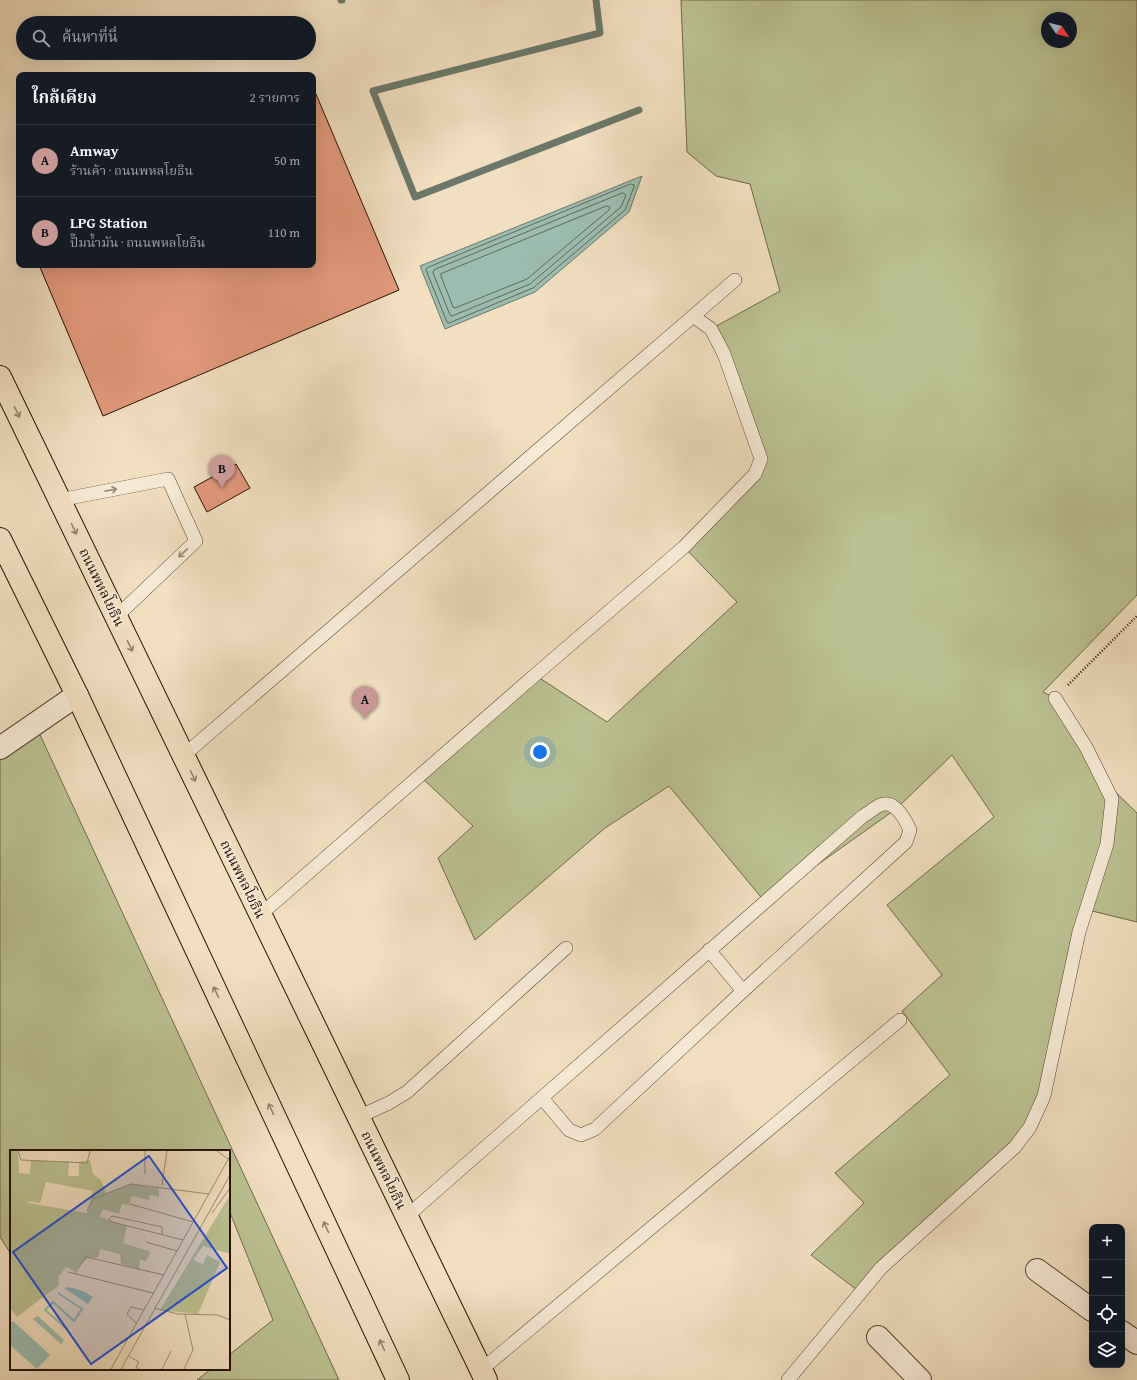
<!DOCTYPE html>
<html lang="th">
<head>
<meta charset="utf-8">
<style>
  :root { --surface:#171b24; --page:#20242c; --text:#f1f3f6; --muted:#9ea1a6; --line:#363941; --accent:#c59692 }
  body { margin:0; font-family:"Gentium Book Plus","Noto Serif Thai",serif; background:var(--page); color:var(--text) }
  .controls { position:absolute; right:12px; bottom:12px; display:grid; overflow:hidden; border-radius:8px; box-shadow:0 4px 16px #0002 }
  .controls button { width:36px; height:36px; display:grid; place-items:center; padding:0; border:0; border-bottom:1px solid var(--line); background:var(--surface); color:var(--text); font:20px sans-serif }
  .compass { position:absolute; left:1041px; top:12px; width:36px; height:36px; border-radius:50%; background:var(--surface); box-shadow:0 4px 16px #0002; rotate:125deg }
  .you { position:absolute; left:540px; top:752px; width:14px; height:14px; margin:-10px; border:3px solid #fff; border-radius:50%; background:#1a73e8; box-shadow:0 0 0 6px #1a73e833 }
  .badge { display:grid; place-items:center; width:26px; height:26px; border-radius:50%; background:var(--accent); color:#111; font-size:13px; font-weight:700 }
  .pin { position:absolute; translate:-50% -33px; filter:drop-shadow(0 1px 2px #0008) }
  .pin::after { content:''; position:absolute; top:21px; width:14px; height:12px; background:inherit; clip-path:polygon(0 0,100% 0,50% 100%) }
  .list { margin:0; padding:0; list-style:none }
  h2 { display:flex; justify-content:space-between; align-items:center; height:52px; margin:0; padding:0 16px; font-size:17px }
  h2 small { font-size:13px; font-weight:400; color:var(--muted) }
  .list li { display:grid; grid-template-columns:26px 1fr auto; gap:12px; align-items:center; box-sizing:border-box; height:72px; padding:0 16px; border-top:1px solid var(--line) }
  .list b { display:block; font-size:15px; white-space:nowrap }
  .list p { margin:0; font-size:13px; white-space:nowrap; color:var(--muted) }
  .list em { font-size:13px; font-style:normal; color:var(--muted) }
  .icon { flex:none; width:22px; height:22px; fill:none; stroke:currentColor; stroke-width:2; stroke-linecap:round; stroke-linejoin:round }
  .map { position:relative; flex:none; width:1137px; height:1380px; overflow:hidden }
  .search { position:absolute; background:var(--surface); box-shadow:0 4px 16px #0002; left:16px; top:16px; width:300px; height:44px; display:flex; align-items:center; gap:10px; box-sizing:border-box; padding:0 14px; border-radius:22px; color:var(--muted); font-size:15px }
  .panel { position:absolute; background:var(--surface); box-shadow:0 4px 16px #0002; left:16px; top:72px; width:300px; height:196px; border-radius:8px }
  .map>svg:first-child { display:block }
</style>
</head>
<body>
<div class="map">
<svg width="1137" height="1380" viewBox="0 0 1137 1380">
  <rect width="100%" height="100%" fill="#f1dfc0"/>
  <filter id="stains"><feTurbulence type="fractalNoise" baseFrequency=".005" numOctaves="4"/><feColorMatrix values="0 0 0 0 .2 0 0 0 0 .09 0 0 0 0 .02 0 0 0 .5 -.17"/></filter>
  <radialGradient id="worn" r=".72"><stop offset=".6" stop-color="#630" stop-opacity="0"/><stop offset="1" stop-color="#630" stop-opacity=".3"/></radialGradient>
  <!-- green -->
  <path fill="#bbc192" stroke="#70694a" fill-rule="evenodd" d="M681,0H1137V595L1043,692L1055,698L1103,780L1137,813V922L1088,910L1030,1127L861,1293L811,1255L864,1203L835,1173L950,1075L902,1011L942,975L887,905L994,817L952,755L896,809L765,902L669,786L605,828L475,940L438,858L473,826L420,776L535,675L607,722L737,602L684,547L761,459L711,329L780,291L750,184L716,176L687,152ZM1047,18H1071V42H1047Z
    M35,724L339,1380H197L211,1369H229V1355L273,1320L229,1210V1151H11V1254L0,1237V748Z"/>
  <!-- water -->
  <path fill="#9bbdb0" stroke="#6b786a" d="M642,176L629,212L535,292L445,329L420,266Z"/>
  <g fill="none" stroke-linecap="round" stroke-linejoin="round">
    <!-- shore -->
    <path stroke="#606758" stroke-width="1" d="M631,184L634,185V187L625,210L533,288L449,323L447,322L426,270L427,268Z
      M623,193L626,195L621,207L530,284L452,316L450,315L433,273L434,270Z
      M607,206L610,207L609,210L527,279L455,308L453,307L441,276V274Z"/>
    <!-- stream -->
    <path stroke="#6b786a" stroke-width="7" d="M341,0H342
      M596,0L600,33L373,91L415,197L639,110"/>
  </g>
  <!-- building -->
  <path fill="#e3997c" stroke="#241101" d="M313,87L399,290L103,416L39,265H313Z
    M236,464L250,488L207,512L194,487Z"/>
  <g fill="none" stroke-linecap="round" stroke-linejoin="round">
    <defs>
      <path id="lane" d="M59,500L168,479L196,541L116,617
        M183,756L735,280
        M260,915L535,675L684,547L755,474L761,459L724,354L711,329L693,316
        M709,950L743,991
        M358,1117L389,1103L407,1092L566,948
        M406,1217L863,816C869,813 874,808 880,805C895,799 905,819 910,830L906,842L743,991L595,1129L581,1135L569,1130L542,1098
        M481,1370L900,1020
        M788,1380L881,1268L1015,1147L1030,1127L1044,1096L1079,932L1107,844L1112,799L1086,747L1055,698"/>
      <path id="street" d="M0,748L77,695
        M1037,1270L1092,1310
        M1122,1332L1137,1343
        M878,1337L920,1380"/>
      <path id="primary" d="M0,377L486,1380
        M0,539L77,695L398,1380"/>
    </defs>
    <!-- lane casing -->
    <use href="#lane" stroke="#574431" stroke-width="14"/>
    <!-- street casing -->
    <use href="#street" stroke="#574431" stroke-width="24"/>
    <!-- primary casing -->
    <use href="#primary" stroke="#241101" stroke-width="24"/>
    <!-- path -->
    <path stroke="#241101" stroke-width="2.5" stroke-dasharray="1 2" stroke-linecap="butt" d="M1068,685L1137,616"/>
    <!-- lane -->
    <use href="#lane" stroke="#f6ead6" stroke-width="13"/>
    <!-- street -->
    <use href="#street" stroke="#f6ead6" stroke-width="22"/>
    <!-- primary -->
    <use href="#primary" stroke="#f1dfc0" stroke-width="22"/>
  </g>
  <!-- one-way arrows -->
  <defs><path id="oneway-shaft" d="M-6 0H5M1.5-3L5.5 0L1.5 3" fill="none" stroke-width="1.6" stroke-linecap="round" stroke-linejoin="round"/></defs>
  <g stroke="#95826a">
    <use href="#oneway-shaft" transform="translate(17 412) rotate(64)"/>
    <use href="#oneway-shaft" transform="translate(74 529) rotate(64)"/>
    <use href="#oneway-shaft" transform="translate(130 646) rotate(64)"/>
    <use href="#oneway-shaft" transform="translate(193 776) rotate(64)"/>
    <use href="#oneway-shaft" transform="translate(216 992) rotate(-115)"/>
    <use href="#oneway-shaft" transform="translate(271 1109) rotate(-115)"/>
    <use href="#oneway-shaft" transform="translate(326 1227) rotate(-115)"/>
    <use href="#oneway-shaft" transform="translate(382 1345) rotate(-115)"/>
  </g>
  <g stroke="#988876">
    <use href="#oneway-shaft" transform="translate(111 490) rotate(-11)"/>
    <use href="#oneway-shaft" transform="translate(183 553) rotate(137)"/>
  </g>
  <g text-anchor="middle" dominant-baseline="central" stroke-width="3.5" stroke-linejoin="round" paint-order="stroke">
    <!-- street labels -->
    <g font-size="14" fill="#241101" stroke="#f6ead6">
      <text transform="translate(102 587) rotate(64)">ถนนพหลโยธิน</text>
      <text transform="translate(243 879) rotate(64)">ถนนพหลโยธิน</text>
      <text transform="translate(384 1170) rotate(64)">ถนนพหลโยธิน</text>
    </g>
  </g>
  <!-- overview -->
  <g transform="translate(10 1150)">
    <rect width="220" height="220" fill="#f1dfc0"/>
    <path d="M0,1H8L9,23L20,24L21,10L59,12L58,26H69V12L80,10L83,24L91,30L96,43L121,34L149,39V47L140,45L139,50L122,46L119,55L112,54L109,64L93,59L90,67L117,76L113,93L141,102L136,111L130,110L129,119L111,114L110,104L90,99L88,108L78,107L64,121L56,117L48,127L49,135L7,167L0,158ZM36,32L83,41L77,63L18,53L19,51L30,53ZM220,45V104L193,96L183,110L193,114L197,105L210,112L188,164L150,160Z" fill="#bbc192" fill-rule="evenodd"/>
    <path d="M59,137L73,141L83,147L78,154L54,138ZM28,166L54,190L51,194L23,169ZM3,171L40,205L27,219L0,195V173Z" fill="#9bbdb0"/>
    <path fill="none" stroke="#9bbdb0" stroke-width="2" d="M48,143L72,159L64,171L43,152L35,160L58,180"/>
    <path fill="none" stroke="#9f8d74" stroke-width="1" d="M8,1L11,10L77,13L80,1M207,1L218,9M135,24V1M152,35L157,1M120,54L183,72M77,61L83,49L121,34L199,44M202,63L220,38M152,84V77L102,66L99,69L102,72L173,90M136,92L167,101M58,122L143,143M64,124L76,107L154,125M144,158L168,164L208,165L220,170M126,173L117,164L121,157L134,160M118,206L129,212L126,217L129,219M101,219L220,6M111,219L220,25M152,219L161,201M174,219L183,200L175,164"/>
    <path fill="#1d4ed8" fill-opacity="0.15" stroke="#1d4ed8" stroke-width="2" d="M139,6L217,118L81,214L3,102Z"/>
    <rect width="220" height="220" fill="none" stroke="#241101" stroke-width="2"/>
  </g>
  <rect width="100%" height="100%" filter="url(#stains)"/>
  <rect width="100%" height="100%" fill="url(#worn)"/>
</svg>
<div class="controls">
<button>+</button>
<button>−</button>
<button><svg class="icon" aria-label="locate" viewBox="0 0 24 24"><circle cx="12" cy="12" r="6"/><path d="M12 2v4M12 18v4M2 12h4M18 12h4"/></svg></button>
<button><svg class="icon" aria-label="layers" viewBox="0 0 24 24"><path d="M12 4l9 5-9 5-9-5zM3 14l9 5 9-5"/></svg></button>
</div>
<svg class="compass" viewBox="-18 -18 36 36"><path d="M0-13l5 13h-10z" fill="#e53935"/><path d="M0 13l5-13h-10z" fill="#9ea1a6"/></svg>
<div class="you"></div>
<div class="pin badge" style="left:365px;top:719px">A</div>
<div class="pin badge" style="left:222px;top:488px">B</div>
<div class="search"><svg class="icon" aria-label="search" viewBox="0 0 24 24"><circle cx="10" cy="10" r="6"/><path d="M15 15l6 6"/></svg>ค้นหาที่นี่</div>
<section class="panel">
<h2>ใกล้เคียง<small>2 รายการ</small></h2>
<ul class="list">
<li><span class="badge">A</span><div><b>Amway</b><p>ร้านค้า · ถนนพหลโยธิน</p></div><em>50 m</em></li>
<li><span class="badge">B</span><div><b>LPG Station</b><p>ปั๊มน้ำมัน · ถนนพหลโยธิน</p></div><em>110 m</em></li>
</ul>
</section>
</div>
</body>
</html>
